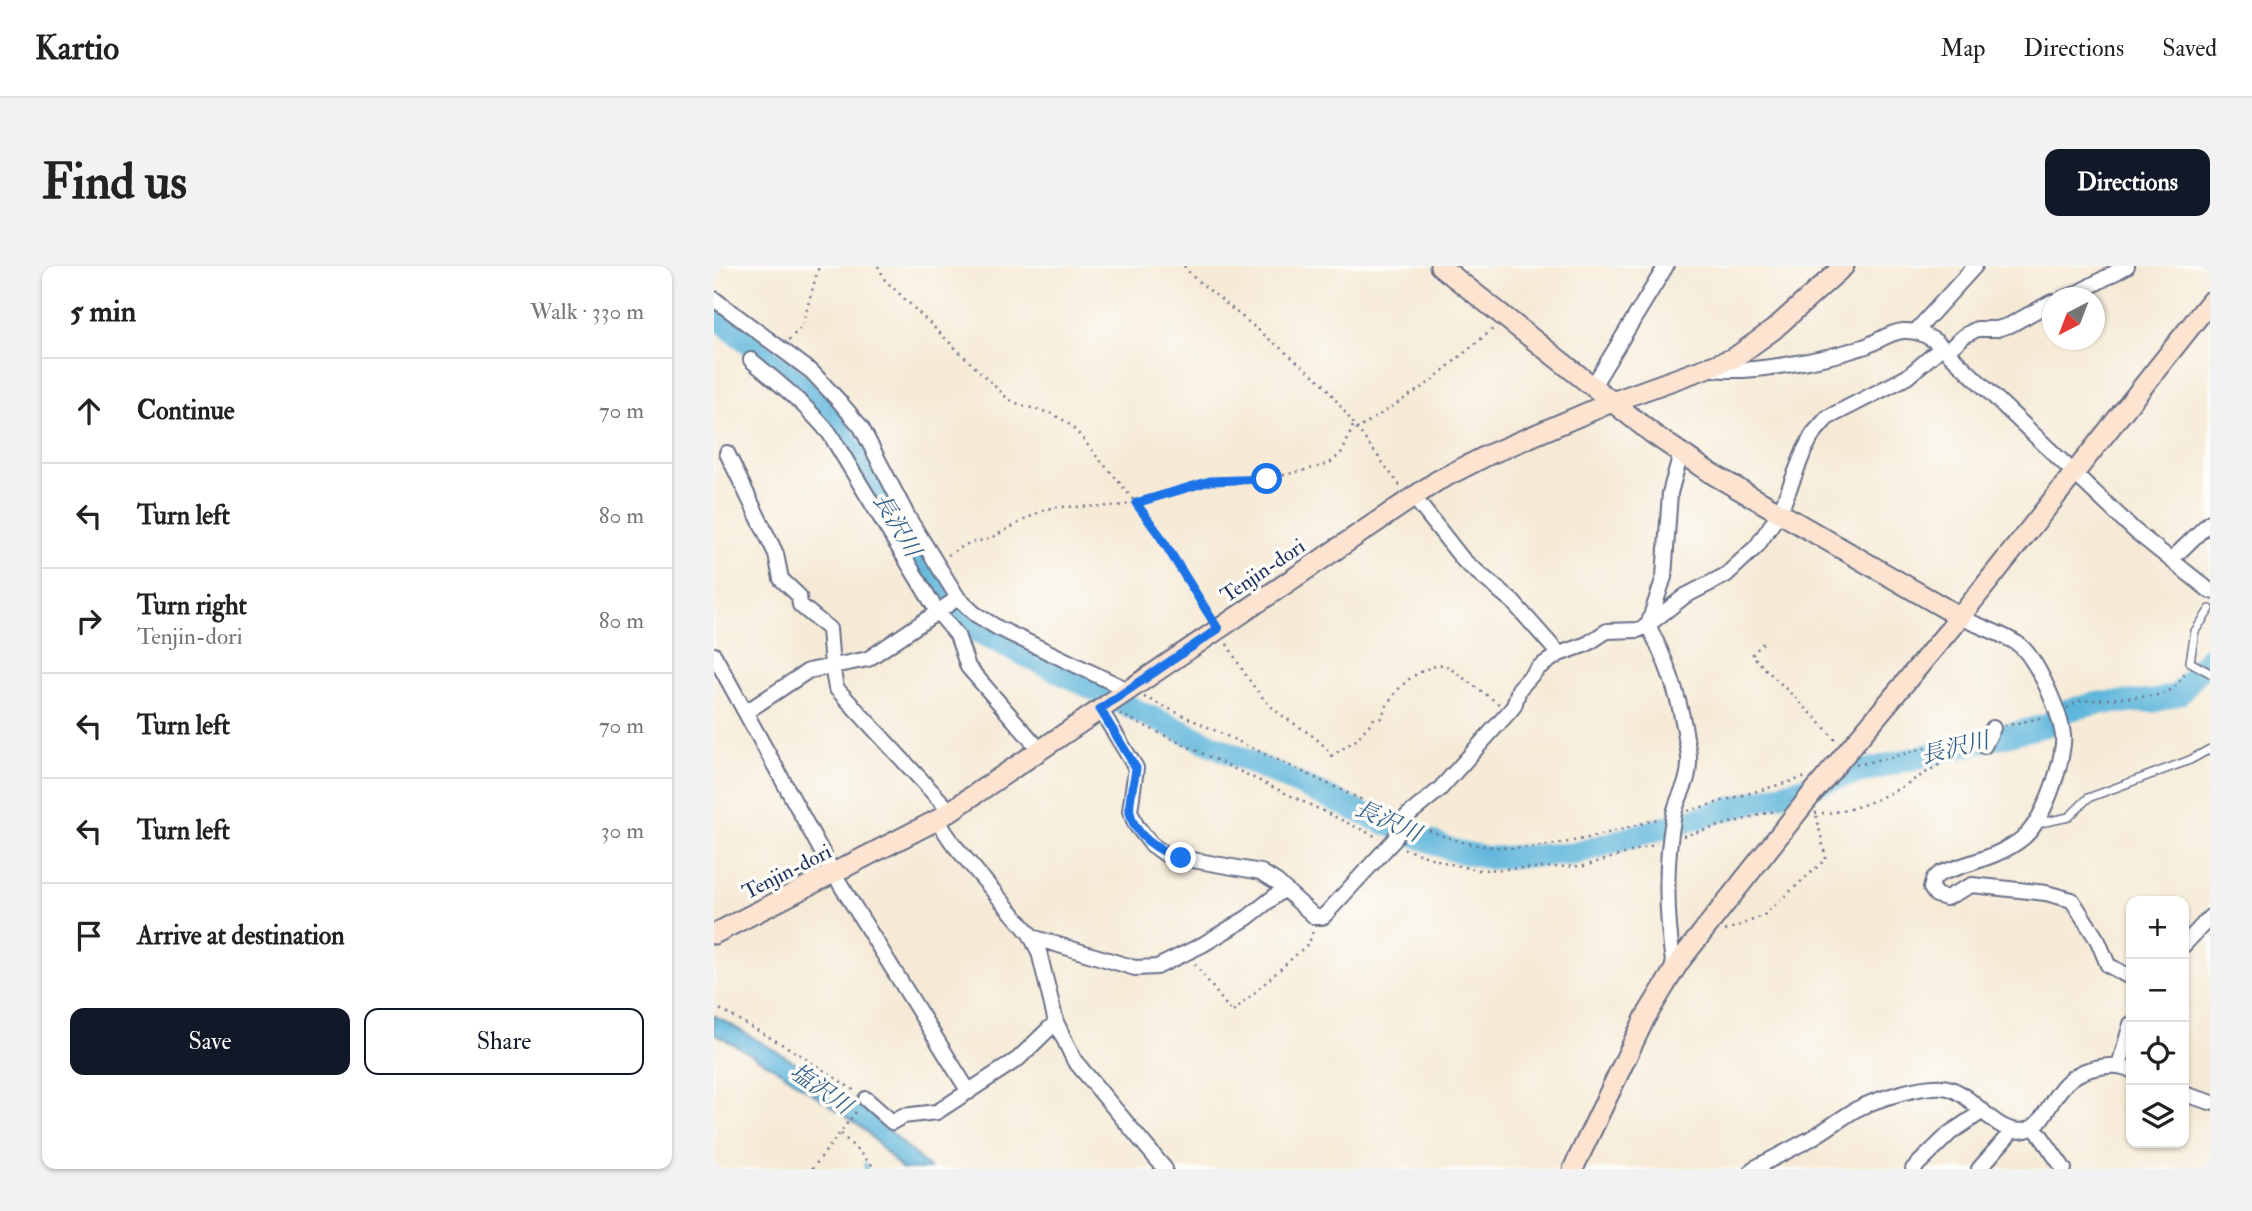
<!DOCTYPE html>
<html lang="en">
<head>
<meta charset="utf-8">
<style>
  :root { --surface:#fff; --page:#f2f2f2; --text:#222; --muted:#767676; --line:#e0e0e0; --accent:#111827 }
  body { margin:0; font-family:"IM FELL Double Pica","Noto Serif JP",serif; background:var(--page); color:var(--text) }
  .controls { position:absolute; right:21px; bottom:21px; display:grid; overflow:hidden; border-radius:14px; box-shadow:0 2px 5px #0004 }
  .controls button { width:63px; height:63px; display:grid; place-items:center; padding:0; border:0; border-bottom:2px solid var(--line); background:var(--surface); color:var(--text); font:35px sans-serif }
  .compass { position:absolute; left:1328px; top:21px; width:63px; height:63px; border-radius:50%; background:var(--surface); box-shadow:0 2px 5px #0004; rotate:222deg }
  .stop { position:absolute; width:21px; height:21px; margin:-16px; border:5px solid #1a73e8; border-radius:50%; background:#fff }
  .stop.end { background:#1a73e8; border-color:#fff; box-shadow:0 2px 7px #0008 }
  .list { margin:0; padding:0; list-style:none }
  h2 { display:flex; justify-content:space-between; align-items:center; height:91px; margin:0; padding:0 28px; font-size:30px }
  h2 small { font-size:23px; font-weight:400; color:var(--muted) }
  .list li { display:grid; grid-template-columns:46px 1fr auto; gap:21px; align-items:center; box-sizing:border-box; height:105px; padding:0 28px; border-top:2px solid var(--line) }
  .list b { display:block; font-size:26px; white-space:nowrap }
  .list p { margin:0; font-size:23px; white-space:nowrap; color:var(--muted) }
  .list em { font-size:23px; font-style:normal; color:var(--muted) }
  .actions { display:flex; gap:14px; padding:21px 28px }
  .actions a { flex:1; padding:16px 0; border:2px solid var(--accent); border-radius:14px; text-align:center; font-size:24px; color:var(--accent) }
  .actions .main { background:var(--accent); color:#fff }
  .icon { flex:none; width:38px; height:38px; fill:none; stroke:currentColor; stroke-width:2; stroke-linecap:round; stroke-linejoin:round }
  .map { position:relative; flex:none; width:1496px; height:903px; overflow:hidden; border-radius:14px }
  header { display:flex; align-items:center; gap:42px; box-sizing:border-box; height:98px; padding:0 35px; background:var(--surface); border-bottom:2px solid var(--line) }
  header strong { font-size:33px }
  nav { display:flex; gap:38px; margin-inline-start:auto; font-size:24px }
  .intro { display:flex; align-items:center; justify-content:space-between; box-sizing:border-box; height:168px; padding:0 42px }
  h1 { margin:0; font-size:49px }
  .button { padding:18px 32px; border-radius:14px; background:var(--accent); color:#fff; font-size:24px; font-weight:700 }
  main { display:flex; gap:42px; padding:0 42px }
  aside { flex:1; background:var(--surface); border-radius:14px; box-shadow:0 2px 5px #0004 }
  .map>svg:first-child { display:block }
</style>
</head>
<body>
<header>
<strong>Kartio</strong>
<nav><a>Map</a><a>Directions</a><a>Saved</a></nav>
</header>
<div class="intro"><h1>Find us</h1><a class="button">Directions</a></div>
<main>
<aside>
<h2>5 min<small>Walk · 330 m</small></h2>
<ul class="list">
<li><svg class="icon" aria-label="ahead" viewBox="0 0 24 24"><path d="M12 20V5M6 11l6-6 6 6"/></svg><div><b>Continue</b></div><em>70 m</em></li>
<li><svg class="icon" aria-label="left" viewBox="0 0 24 24"><path d="M17 20v-9H6M10 6l-5 5 5 5"/></svg><div><b>Turn left</b></div><em>80 m</em></li>
<li><svg class="icon" aria-label="right" viewBox="0 0 24 24"><path d="M7 20v-9h11M14 6l5 5-5 5"/></svg><div><b>Turn right</b><p>Tenjin-dori</p></div><em>80 m</em></li>
<li><svg class="icon" aria-label="left" viewBox="0 0 24 24"><path d="M17 20v-9H6M10 6l-5 5 5 5"/></svg><div><b>Turn left</b></div><em>70 m</em></li>
<li><svg class="icon" aria-label="left" viewBox="0 0 24 24"><path d="M17 20v-9H6M10 6l-5 5 5 5"/></svg><div><b>Turn left</b></div><em>30 m</em></li>
<li><svg class="icon" aria-label="arrive" viewBox="0 0 24 24"><path d="M6 21V4h12l-3 4 3 4H6"/></svg><div><b>Arrive at destination</b></div></li>
</ul>
<div class="actions"><a class="main">Save</a><a>Share</a></div>
</aside>
<div class="map">
<svg width="1496" height="903" viewBox="0 0 1496 903">
  <rect width="100%" height="100%" fill="#fdfcf7"/>
  <filter id="ink" filterUnits="userSpaceOnUse"><feTurbulence type="fractalNoise" baseFrequency=".0143" numOctaves="2"/><feDisplacementMap in="SourceGraphic" scale="14" xChannelSelector="R" yChannelSelector="G"/><feConvolveMatrix kernelMatrix="1 2 1 2 8 2 1 2 1" color-interpolation-filters="sRGB"/></filter>
  <filter id="wash" filterUnits="userSpaceOnUse"><feTurbulence type="fractalNoise" baseFrequency=".00686" numOctaves="4" result="noise"/><feDisplacementMap in="SourceGraphic" scale="28" xChannelSelector="R" yChannelSelector="G"/><feGaussianBlur stdDeviation="1.57" result="paint"/><feColorMatrix in="noise" values="0 0 0 0 0 0 0 0 0 0 0 0 0 0 0 0 0 1.4 0 .05"/><feComposite in="paint" operator="in"/></filter>
  <g filter="url(#wash)">
    <rect width="100%" height="100%" fill="#f6ead6"/>
    <!-- water -->
    <path fill="#5eb6db" stroke="#3c729c" stroke-width="2" d="M0,749L98,806L161,851L216,903H188L150,863L69,807L0,767Z"/>
    <g fill="none" stroke-linecap="round" stroke-linejoin="round">
      <!-- stream -->
      <path stroke="#5eb6db" stroke-width="3.5" d="M151,898L152,903"/>
      <!-- river -->
      <path stroke="#5eb6db" stroke-width="23" d="M0,50L77,110L117,149L224,327L248,358L426,446L668,556L738,584L775,592L859,588L1130,510L1333,459L1354,444L1385,437L1441,435L1465,428L1496,391"/>
    </g>
  </g>
  <g filter="url(#ink)">
    <g fill="none" stroke-linecap="round" stroke-linejoin="round">
      <defs>
        <path id="lane" d="M1496,343L1481,365L1476,396L1496,407
          M1322,558L1355,551L1374,532L1476,494L1496,483"/>
        <path id="street" d="M1350,32L1360,29L1413,0
          M0,33L98,106L125,135L147,161L195,253L244,332L261,348L284,362L414,424
          M1202,65L1261,0
          M1233,85L1250,70L1263,63H1283L1296,59L1338,36
          M37,94C65,117 93,140 116,168L223,345L243,369L254,401L326,484
          M994,102C1030,110 1113,93 1149,81C1162,77 1175,66 1189,65C1203,64 1212,69 1224,77L1421,265L1496,325
          M879,120L952,0
          M13,187L62,288L67,313L85,330L86,339L115,363L118,400L122,422L236,545
          M699,230L750,295L798,335L845,388
          M1457,294L1496,256
          M1246,351C1264,360 1287,367 1304,378C1322,390 1352,456 1349,478C1346,505 1330,553 1310,571C1288,590 1254,597 1227,607L1220,612L1217,622L1222,629L1232,632L1258,619L1332,627L1358,634L1384,675L1394,699L1417,712
          M0,389L120,608L255,826
          M386,443L422,502L416,545L422,559L437,578L451,588L467,592L547,606L563,616L601,651H609L680,574L693,550L725,524L795,446L800,440L805,423L824,402L845,388L873,378L893,365L924,364L934,359L971,330L1012,309L1043,280L1066,246L1090,185L1099,168L1113,152L1193,111L1228,81
          M32,446L94,405L154,393L244,332
          M1270,480L1279,462
          M223,554L240,579L316,668L325,686L342,756L360,794L451,903
          M318,671L421,702L443,701L488,679L533,652L570,623
          M1470,679L1496,651
          M960,703C952,651 950,600 960,548C964,529 975,518 975,497C976,487 972,476 971,465C963,424 953,396 934,359L950,311L956,227L967,187
          M1405,800L1417,758
          M1470,828L1496,836
          M152,833L178,856L189,850L223,846L304,793L342,756
          M1320,860L1350,903
          M1039,903C1058,893 1077,883 1096,873C1112,864 1126,853 1141,844C1160,834 1214,816 1234,822C1261,829 1282,871 1312,864C1337,858 1336,811 1381,802C1393,799 1406,798 1417,804
          M1199,903L1236,867L1269,845
          M1265,903L1299,864"/>
        <path id="secondary" d="M726,0L939,168L995,206L1246,351
          M0,668L223,554L723,215L774,189L898,136L1020,92L1059,64L1130,0
          M859,903L931,752L965,696L1097,529L1246,351L1496,36"/>
      </defs>
      <!-- lane casing -->
      <use href="#lane" stroke="#687088" stroke-width="10"/>
      <!-- street casing -->
      <use href="#street" stroke="#687088" stroke-width="18"/>
      <!-- secondary casing -->
      <use href="#secondary" stroke="#687088" stroke-width="23"/>
      <!-- path -->
      <path stroke="#687088" stroke-width="2.5" stroke-dasharray="2 5" stroke-linecap="butt" d="M164,0L171,14L292,131C310,144 334,142 352,156C364,165 374,180 384,192C428,240 464,295 497,351
        M470,0L477,9L609,117L687,221
        M75,74L88,60L105,0
        M642,164L713,118L780,62
        M234,289L255,277L275,273L329,244L343,241L403,240L422,237L496,215L553,213L608,200L619,195L629,185L639,160
        M1049,377L1038,389C1065,418 1096,443 1121,474
        M513,378C528,403 539,424 561,444C580,460 609,471 619,493
        M430,431L680,549
        M1353,442L1366,435L1447,429C1459,424 1467,416 1473,404
        M406,448L665,572
        M1290,460L1331,451
        M617,490L642,474L660,453L667,452C679,423 699,404 730,398L785,438
        M1142,498C1154,499 1161,492 1172,493L1263,467
        M974,545L1092,511
        M1101,547C1153,549 1200,512 1244,488L1258,484
        M702,559C722,567 742,576 763,579C826,589 887,569 947,552
        M969,570L1064,544
        M690,583L736,598L764,604L870,600L943,578
        M1011,665L1049,650L1112,593L1102,548
        M481,698L518,747L595,677L599,665
        M0,740L80,785L141,825
        M127,868L162,903
        M98,903L145,842"/>
      <!-- lane -->
      <use href="#lane" stroke="#fff" stroke-width="7"/>
      <!-- street -->
      <use href="#street" stroke="#fff" stroke-width="14"/>
      <!-- secondary -->
      <use href="#secondary" stroke="#fde4d1" stroke-width="19"/>
    </g>
  </g>
  <g fill="none" stroke-linecap="round" stroke-linejoin="round" filter="url(#ink)">
    <!-- route -->
    <path stroke="#1a73e8" stroke-width="9" d="M467,592C446,586 420,570 416,546C414,533 421,515 422,502L386,443L504,363L446,270L422,237L496,215L553,213"/>
  </g>
  <g text-anchor="middle" dominant-baseline="central" stroke-width="7" stroke-linejoin="round" paint-order="stroke">
    <!-- street labels -->
    <g font-size="21" fill="#1b2f5e" stroke="#fdfcf7">
      <text transform="translate(549 305) rotate(-34)">Tenjin-dori</text>
      <text transform="translate(73 606) rotate(-27)">Tenjin-dori</text>
    </g>
    <!-- water labels -->
    <g font-size="23" font-style="italic" fill="#325e8a" stroke="#fdfcf7">
      <text transform="translate(183 259) rotate(59)">長沢川</text>
      <text transform="translate(1241 482) rotate(-14)">長沢川</text>
      <text transform="translate(674 555) rotate(24)">長沢川</text>
      <text transform="translate(107 823) rotate(35)">塩沢川</text>
    </g>
  </g>
</svg>
<div class="controls">
<button>+</button>
<button>−</button>
<button><svg class="icon" aria-label="locate" viewBox="0 0 24 24"><circle cx="12" cy="12" r="6"/><path d="M12 2v4M12 18v4M2 12h4M18 12h4"/></svg></button>
<button><svg class="icon" aria-label="layers" viewBox="0 0 24 24"><path d="M12 4l9 5-9 5-9-5zM3 14l9 5 9-5"/></svg></button>
</div>
<svg class="compass" viewBox="-18 -18 36 36"><path d="M0-13l5 13h-10z" fill="#e53935"/><path d="M0 13l5-13h-10z" fill="#767676"/></svg>
<div class="stop" style="left:553px;top:213px"></div>
<div class="stop end" style="left:467px;top:592px"></div>
</div>
</main>
</body>
</html>
